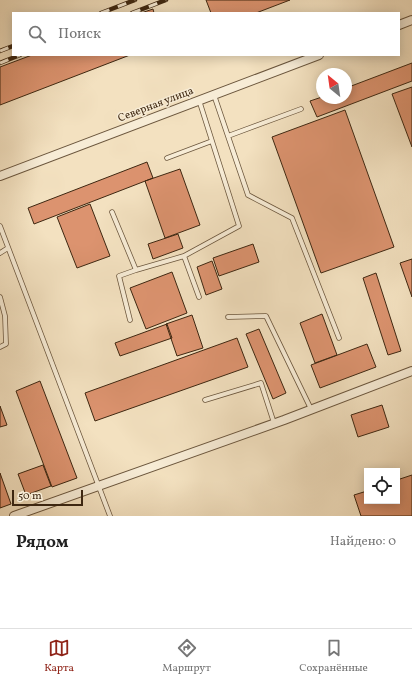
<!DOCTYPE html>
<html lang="ru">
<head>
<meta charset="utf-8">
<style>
  :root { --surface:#fff; --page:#f2f2f2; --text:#222; --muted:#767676; --line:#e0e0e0; --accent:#8f2418 }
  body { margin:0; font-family:Vollkorn,serif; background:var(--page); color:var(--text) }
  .controls { position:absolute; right:12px; bottom:12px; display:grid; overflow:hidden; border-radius:0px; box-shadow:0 2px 10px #0003 }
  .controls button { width:36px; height:36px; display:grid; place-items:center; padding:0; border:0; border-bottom:1px solid var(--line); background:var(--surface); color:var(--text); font:20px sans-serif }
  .compass { position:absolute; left:316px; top:68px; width:36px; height:36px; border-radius:50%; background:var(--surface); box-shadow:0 2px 10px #0003; rotate:331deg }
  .scale { position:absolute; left:12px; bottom:10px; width:71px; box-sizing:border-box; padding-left:4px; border:2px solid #3e2711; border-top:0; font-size:11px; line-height:14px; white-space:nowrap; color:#3e2711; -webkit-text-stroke:3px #f7ecd6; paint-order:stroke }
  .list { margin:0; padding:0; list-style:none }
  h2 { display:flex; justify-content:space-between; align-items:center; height:52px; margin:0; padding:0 16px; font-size:17px }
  h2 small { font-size:13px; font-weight:400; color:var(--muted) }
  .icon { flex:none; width:22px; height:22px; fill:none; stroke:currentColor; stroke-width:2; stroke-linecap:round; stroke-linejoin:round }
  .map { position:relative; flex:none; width:412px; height:516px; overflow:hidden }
  .search { position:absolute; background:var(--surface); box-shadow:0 2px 10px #0003; left:12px; right:12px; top:12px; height:44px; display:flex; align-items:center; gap:10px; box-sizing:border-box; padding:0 14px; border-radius:0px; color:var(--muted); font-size:15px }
  .sheet { height:112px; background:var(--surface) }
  nav { display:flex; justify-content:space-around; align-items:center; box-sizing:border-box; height:56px; border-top:1px solid var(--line); background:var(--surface); font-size:11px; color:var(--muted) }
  nav a { display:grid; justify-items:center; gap:2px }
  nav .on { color:var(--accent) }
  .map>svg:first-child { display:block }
</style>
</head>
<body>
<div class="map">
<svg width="412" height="516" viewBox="0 0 412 516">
  <rect width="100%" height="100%" fill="#f3e1c0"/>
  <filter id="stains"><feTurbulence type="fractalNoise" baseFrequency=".005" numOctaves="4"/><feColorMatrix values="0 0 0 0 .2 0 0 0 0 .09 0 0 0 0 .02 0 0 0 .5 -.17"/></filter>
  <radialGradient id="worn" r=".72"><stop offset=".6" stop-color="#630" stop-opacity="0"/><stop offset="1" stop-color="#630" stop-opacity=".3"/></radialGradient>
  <!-- building -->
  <path fill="#dc936f" stroke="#3e2711" d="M206,0H290L256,13H211Z
    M153,9L154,13H141Z
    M32,55H130L0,105V67Z
    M412,63V81L317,117L310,101L322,97L346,98V88Z
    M412,87V147L392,94Z
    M345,110L394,247L321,273L272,137Z
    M147,162L153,178L34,224L28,208Z
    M180,169L200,225L165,238L145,181Z
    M90,204L110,256L77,268L57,217Z
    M178,234L183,248L153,259L148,244Z
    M253,244L259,262L219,276L213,258Z
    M412,259V297L400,263Z
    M212,261L222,289L206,295L197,267Z
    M172,272L187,313L146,329L130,288Z
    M376,273L401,351L388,355L363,278Z
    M322,314L337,355L315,363L300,323Z
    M192,315L203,348L177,356L166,324Z
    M167,324L172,338L120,356L115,343Z
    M259,329L286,393L273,399L246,334Z
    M237,338L248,367L95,421L85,393Z
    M367,344L376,367L320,388L311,365Z
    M40,381L77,478L52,487L16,391Z
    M382,405L389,427L358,437L351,415Z
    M0,406L7,425L0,427Z
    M43,465L51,486L26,495L18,474Z
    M0,473L11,504L0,508Z
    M412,475V516H361L354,495L367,491V501H397V480Z"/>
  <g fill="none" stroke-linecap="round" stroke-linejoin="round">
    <defs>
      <path id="service" d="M214,95L248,195L292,218L339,338
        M228,136L301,109
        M167,158L212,141L199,100
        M112,212L136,270L184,256
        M0,226L110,516
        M0,253L8,248
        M0,297L5,316L6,344L0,347
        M199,297L184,256L239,226L212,141
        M228,317L266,316L311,409
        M130,320L119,276L136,270
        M205,400L261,383L274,423"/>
      <path id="minor" d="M399,25L412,20
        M0,176L319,55
        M14,516L284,420L412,371"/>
    </defs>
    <!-- service casing -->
    <use href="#service" stroke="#6b563d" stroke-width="5.5"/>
    <!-- minor casing -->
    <use href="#minor" stroke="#6b563d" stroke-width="10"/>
    <!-- service -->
    <use href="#service" stroke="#f7ecd6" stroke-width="4"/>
    <!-- minor -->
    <use href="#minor" stroke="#f7ecd6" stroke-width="8"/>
    <defs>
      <path id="rail" d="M101,13L135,0
        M132,13L166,0
        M0,51L13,46
        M0,63L20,55"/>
    </defs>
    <!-- rail casing -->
    <use href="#rail" stroke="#3e2711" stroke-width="4.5"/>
    <!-- rail -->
    <use href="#rail" stroke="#f7ecd6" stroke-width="3" stroke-dasharray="9" stroke-linecap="butt"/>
  </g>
  <g text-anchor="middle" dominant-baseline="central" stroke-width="3" stroke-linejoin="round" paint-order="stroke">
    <!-- street labels -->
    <g font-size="11" fill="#3e2711" stroke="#f7ecd6">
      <text transform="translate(156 105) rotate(-21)">Северная улица</text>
    </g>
  </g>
  <rect width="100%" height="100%" filter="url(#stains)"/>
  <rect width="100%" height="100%" fill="url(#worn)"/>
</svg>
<div class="controls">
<button><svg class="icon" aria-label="locate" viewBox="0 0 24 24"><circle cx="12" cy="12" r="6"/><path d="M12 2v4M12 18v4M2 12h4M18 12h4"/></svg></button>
</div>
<svg class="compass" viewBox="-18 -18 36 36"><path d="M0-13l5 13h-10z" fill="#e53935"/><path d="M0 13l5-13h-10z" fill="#767676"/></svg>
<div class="scale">50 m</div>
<div class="search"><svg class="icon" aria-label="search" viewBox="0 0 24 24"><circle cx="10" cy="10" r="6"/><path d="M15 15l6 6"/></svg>Поиск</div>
</div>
<section class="sheet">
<h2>Рядом<small>Найдено: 0</small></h2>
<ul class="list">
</ul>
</section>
<nav>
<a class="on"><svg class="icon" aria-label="map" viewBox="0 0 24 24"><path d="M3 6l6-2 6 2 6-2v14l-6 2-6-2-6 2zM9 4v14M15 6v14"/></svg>Карта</a>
<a><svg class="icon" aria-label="directions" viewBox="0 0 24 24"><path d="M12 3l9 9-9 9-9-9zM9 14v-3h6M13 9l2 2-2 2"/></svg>Маршрут</a>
<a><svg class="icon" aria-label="saved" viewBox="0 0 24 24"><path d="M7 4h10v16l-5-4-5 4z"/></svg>Сохранённые</a>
</nav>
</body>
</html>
